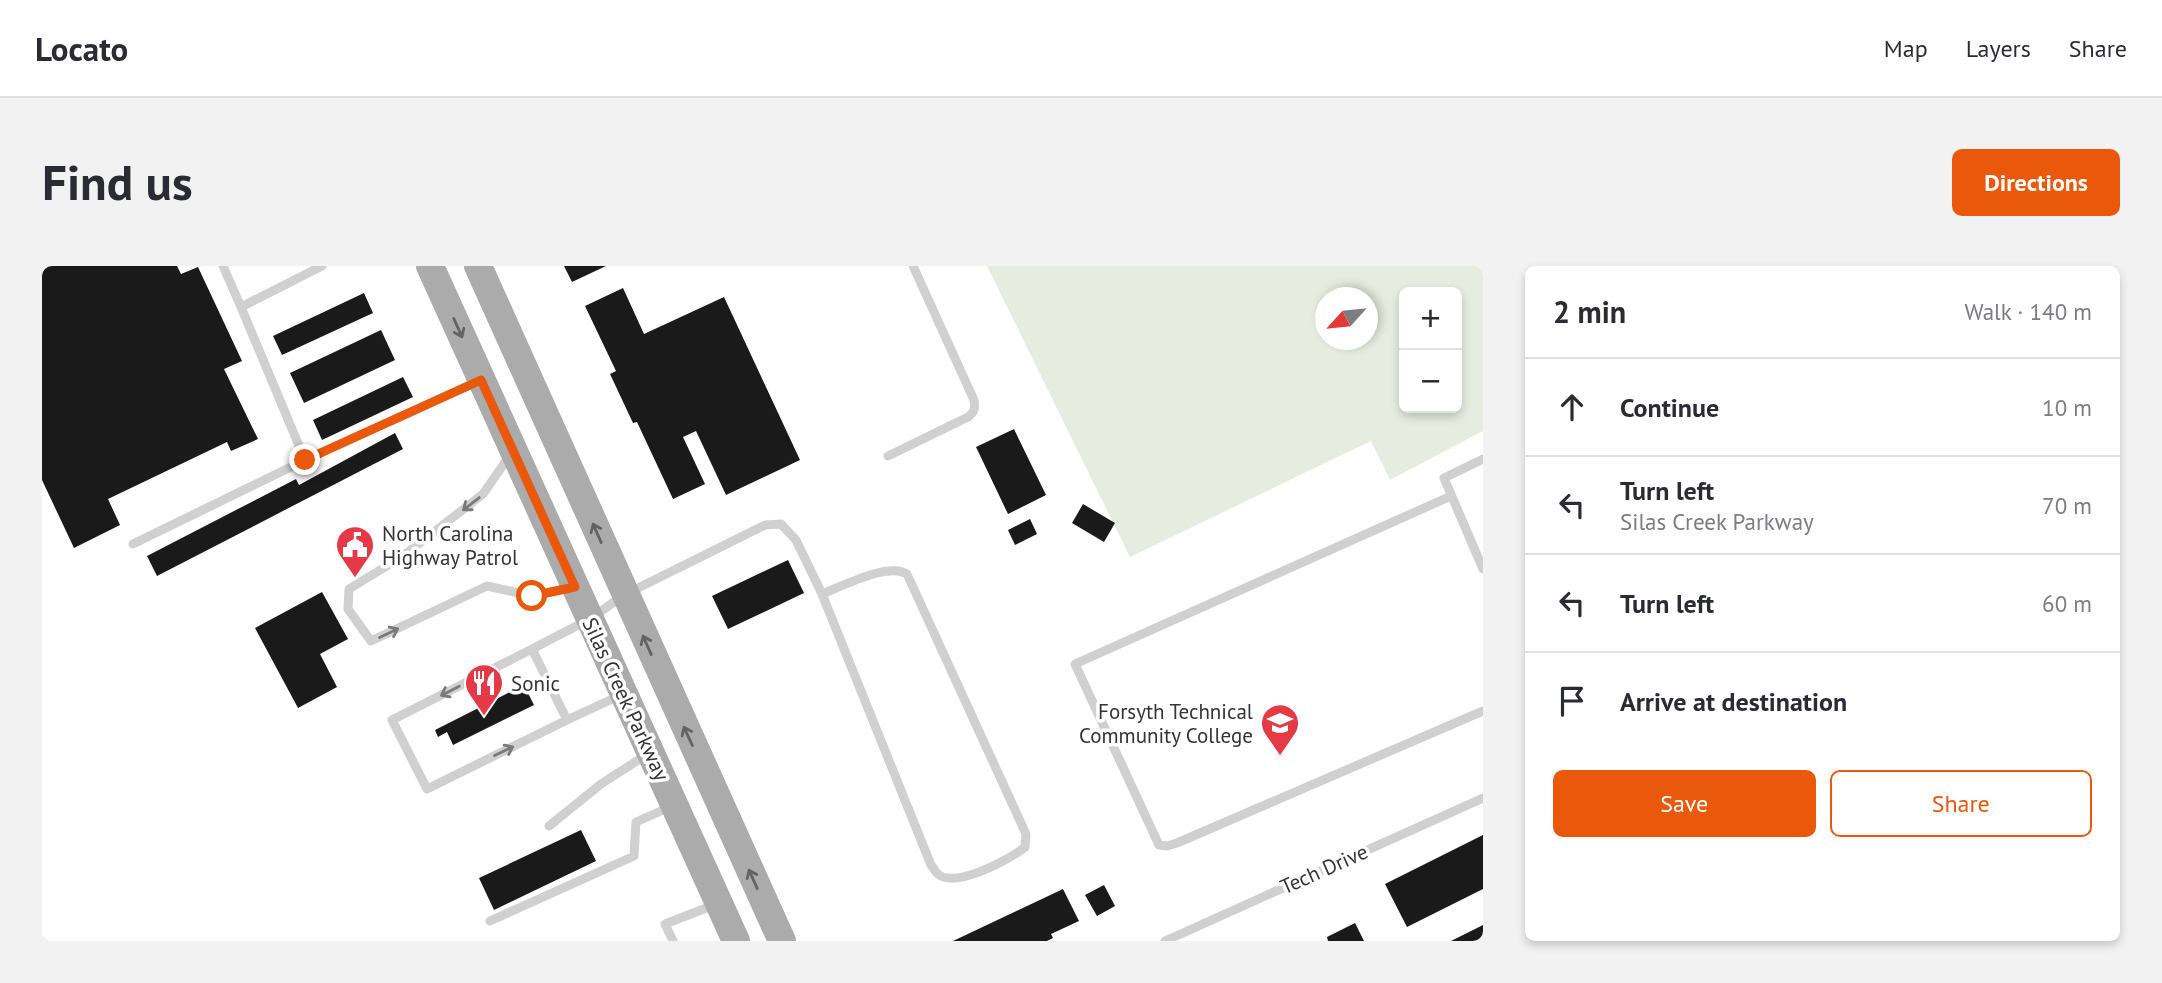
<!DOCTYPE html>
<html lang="en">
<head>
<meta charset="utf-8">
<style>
  :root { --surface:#fff; --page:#f2f2f3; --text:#2b2b33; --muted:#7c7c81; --line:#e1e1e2; --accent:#ea580c }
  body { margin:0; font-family:"PT Sans",sans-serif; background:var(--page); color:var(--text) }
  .controls { position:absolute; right:21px; top:21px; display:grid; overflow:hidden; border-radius:10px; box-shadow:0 4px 10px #0003 }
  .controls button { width:63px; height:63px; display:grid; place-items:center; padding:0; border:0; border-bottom:2px solid var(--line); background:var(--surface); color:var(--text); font:35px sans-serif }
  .compass { position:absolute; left:1273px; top:21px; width:63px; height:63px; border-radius:50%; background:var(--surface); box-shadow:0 4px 10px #0003; rotate:243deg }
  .stop { position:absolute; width:21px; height:21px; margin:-16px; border:5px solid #ea580c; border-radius:50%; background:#fff }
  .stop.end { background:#ea580c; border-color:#fff; box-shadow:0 2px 7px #0008 }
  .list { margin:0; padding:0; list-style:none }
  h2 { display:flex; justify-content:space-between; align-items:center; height:91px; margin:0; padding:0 28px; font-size:30px }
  h2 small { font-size:23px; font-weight:400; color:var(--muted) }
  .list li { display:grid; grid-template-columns:46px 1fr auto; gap:21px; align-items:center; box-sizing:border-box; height:98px; padding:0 28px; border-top:2px solid var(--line) }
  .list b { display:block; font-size:26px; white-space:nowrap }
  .list p { margin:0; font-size:23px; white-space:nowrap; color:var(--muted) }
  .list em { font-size:23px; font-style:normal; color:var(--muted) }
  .actions { display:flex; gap:14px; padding:21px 28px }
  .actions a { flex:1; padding:16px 0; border:2px solid var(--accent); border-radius:10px; text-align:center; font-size:24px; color:var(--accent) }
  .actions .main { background:var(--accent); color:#fff }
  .icon { flex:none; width:38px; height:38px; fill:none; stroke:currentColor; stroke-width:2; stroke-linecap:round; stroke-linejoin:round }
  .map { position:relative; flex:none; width:1441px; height:675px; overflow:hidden; border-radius:10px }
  header { display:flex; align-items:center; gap:42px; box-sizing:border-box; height:98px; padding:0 35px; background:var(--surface); border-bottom:2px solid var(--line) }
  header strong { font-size:33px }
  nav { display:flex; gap:38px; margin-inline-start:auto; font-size:24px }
  .intro { display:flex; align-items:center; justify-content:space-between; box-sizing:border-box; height:168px; padding:0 42px }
  h1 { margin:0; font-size:49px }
  .button { padding:18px 32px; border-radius:10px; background:var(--accent); color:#fff; font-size:24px; font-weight:700 }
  main { display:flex; gap:42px; padding:0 42px }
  aside { flex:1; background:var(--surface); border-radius:10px; box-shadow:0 4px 10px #0003 }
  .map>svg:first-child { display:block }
</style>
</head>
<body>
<header>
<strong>Locato</strong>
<nav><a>Map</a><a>Layers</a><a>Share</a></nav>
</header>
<div class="intro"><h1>Find us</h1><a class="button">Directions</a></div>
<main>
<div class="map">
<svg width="1441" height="675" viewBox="0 0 1441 675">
  <rect width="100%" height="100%" fill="#fff"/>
  <!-- green -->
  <path fill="#e6ecdf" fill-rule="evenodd" d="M945,0H1441V165L1348,214L1329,175L1088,291ZM1362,26H1415V142H1362ZM1283,32H1325V74H1283Z"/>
  <!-- building -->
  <path fill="#1a1a1a" d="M0,0H135L139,8L156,1L200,95L182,103L216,173L189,185L185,176L66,233L78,259L32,282L0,214Z
    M522,0H564L530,16Z
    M581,22L602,68L682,31L758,194L684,229L654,165L641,171L663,218L631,233L595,156L591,157L568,108L574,105L543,40Z
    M322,27L331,47L240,89L231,70Z
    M339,64L353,94L262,137L248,107Z
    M361,111L371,131L280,174L271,154Z
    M972,163L1004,229L966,248L934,181Z
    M353,167L361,183L115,310L105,290L254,213L257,219Z
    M1041,238L1073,257L1062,276L1030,257Z
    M988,253L995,268L973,279L966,264Z
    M746,294L762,327L686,363L670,330Z
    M280,326L306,373L278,388L295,421L256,442L213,362Z
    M482,419L492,439L411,479L405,466L396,471L393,464Z
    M539,564L554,595L452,644L437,612Z
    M1441,569V623L1365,661L1343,618Z
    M1062,619L1073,640L1055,650L1043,629Z
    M1021,623L1037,655L1009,668L1011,672L1005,675H911Z
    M1313,657L1322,675H1286L1285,671Z
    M1441,659V675H1409Z"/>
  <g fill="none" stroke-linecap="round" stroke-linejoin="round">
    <!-- lane -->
    <path stroke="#d0d0d0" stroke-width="9" d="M181,0L199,41
      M280,0L199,41L263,194L437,115
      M468,189L441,228L361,290L307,323L306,343L329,375L445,320L490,330L530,321
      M846,190L926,151C933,146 933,142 932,134L871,0
      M1441,193L1402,212L1441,303
      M1409,230L1033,398L1117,579L1125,580L1135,577L1441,445
      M91,278L263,194
      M490,383L350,454L385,523L525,454
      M579,429L525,454L490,383L548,353L582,329L723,259L739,258L754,274L780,328L889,599C892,602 893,606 896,608C913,623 969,593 983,581L984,568L865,308C846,296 801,320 780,328
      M507,560L559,518L604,489
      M448,655L592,590L594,556L628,541
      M631,675L623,658L672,639
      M1123,675L1441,532"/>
    <!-- primary -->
    <path stroke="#ababab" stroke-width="28" d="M388,0L694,675
      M436,0L740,675"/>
  </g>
  <!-- one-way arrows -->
  <defs><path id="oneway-shaft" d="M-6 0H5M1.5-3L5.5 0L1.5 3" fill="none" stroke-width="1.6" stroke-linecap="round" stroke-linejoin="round" transform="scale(1.75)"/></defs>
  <g stroke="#636363">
    <use href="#oneway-shaft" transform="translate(416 62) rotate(66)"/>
    <use href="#oneway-shaft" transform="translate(555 267) rotate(-114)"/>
    <use href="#oneway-shaft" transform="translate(605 379) rotate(-114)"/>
    <use href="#oneway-shaft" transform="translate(646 470) rotate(-115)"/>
    <use href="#oneway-shaft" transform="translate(711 613) rotate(-114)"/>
  </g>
  <g stroke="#7a7a7a">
    <use href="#oneway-shaft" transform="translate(429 238) rotate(142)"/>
    <use href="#oneway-shaft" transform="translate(347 367) rotate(-25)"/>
    <use href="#oneway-shaft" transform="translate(408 425) rotate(153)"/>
    <use href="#oneway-shaft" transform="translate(462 485) rotate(-26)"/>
  </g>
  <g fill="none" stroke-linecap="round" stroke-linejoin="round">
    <!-- route -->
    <path stroke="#ea580c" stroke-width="9" d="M263,194L439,114L533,321L490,330"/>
  </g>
  <!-- icons -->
  <defs>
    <symbol id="civic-pin" viewBox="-11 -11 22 30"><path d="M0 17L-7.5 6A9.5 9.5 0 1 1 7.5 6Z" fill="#e63946" stroke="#fff"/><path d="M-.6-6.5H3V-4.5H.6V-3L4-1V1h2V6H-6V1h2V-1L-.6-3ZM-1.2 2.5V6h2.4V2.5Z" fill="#fff"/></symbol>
    <symbol id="restaurant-pin" viewBox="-11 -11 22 30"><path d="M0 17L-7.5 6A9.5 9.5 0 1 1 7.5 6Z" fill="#e63946" stroke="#fff"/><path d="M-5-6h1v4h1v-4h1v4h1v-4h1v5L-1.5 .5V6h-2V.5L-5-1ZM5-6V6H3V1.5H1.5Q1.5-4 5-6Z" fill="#fff"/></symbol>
    <symbol id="university-pin" viewBox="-11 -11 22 30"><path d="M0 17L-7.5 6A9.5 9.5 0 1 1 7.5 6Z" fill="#e63946" stroke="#fff"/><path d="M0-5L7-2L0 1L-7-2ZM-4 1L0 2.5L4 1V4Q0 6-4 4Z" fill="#fff"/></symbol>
  </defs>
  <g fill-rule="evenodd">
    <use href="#civic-pin" x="291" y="257" width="44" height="60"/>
    <use href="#restaurant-pin" x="420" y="395" width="44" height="60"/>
    <use href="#university-pin" x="1216" y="435" width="44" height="60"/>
  </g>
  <g text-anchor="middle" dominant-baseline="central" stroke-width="7" stroke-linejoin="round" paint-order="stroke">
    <!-- poi labels -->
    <g font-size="21" fill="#333" stroke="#fff" text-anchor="start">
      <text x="340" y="267">North Carolina<tspan x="340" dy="24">Highway Patrol</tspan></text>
      <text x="469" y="417">Sonic</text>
      <text x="1211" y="445" text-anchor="end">Forsyth Technical<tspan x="1211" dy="24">Community College</tspan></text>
    </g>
    <!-- street labels -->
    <g font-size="21" fill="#333" stroke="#fff">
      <text transform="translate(584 433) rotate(65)">Silas Creek Parkway</text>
      <text transform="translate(1282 603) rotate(-24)">Tech Drive</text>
    </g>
  </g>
</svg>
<div class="controls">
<button>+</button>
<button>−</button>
</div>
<svg class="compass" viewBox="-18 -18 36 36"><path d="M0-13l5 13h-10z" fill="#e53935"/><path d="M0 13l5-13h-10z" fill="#7c7c81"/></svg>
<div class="stop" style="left:490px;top:330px"></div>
<div class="stop end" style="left:263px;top:194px"></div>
</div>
<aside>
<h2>2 min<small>Walk · 140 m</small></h2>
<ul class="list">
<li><svg class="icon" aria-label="ahead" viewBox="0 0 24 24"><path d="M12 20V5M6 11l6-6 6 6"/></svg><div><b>Continue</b></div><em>10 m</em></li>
<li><svg class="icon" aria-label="left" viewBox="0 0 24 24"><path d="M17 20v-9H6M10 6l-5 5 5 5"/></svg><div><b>Turn left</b><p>Silas Creek Parkway</p></div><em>70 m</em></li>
<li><svg class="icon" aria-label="left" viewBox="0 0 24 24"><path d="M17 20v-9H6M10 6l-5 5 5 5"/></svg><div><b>Turn left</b></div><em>60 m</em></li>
<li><svg class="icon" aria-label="arrive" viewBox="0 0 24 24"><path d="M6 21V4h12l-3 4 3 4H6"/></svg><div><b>Arrive at destination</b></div></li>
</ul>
<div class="actions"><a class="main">Save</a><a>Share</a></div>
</aside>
</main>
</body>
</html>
